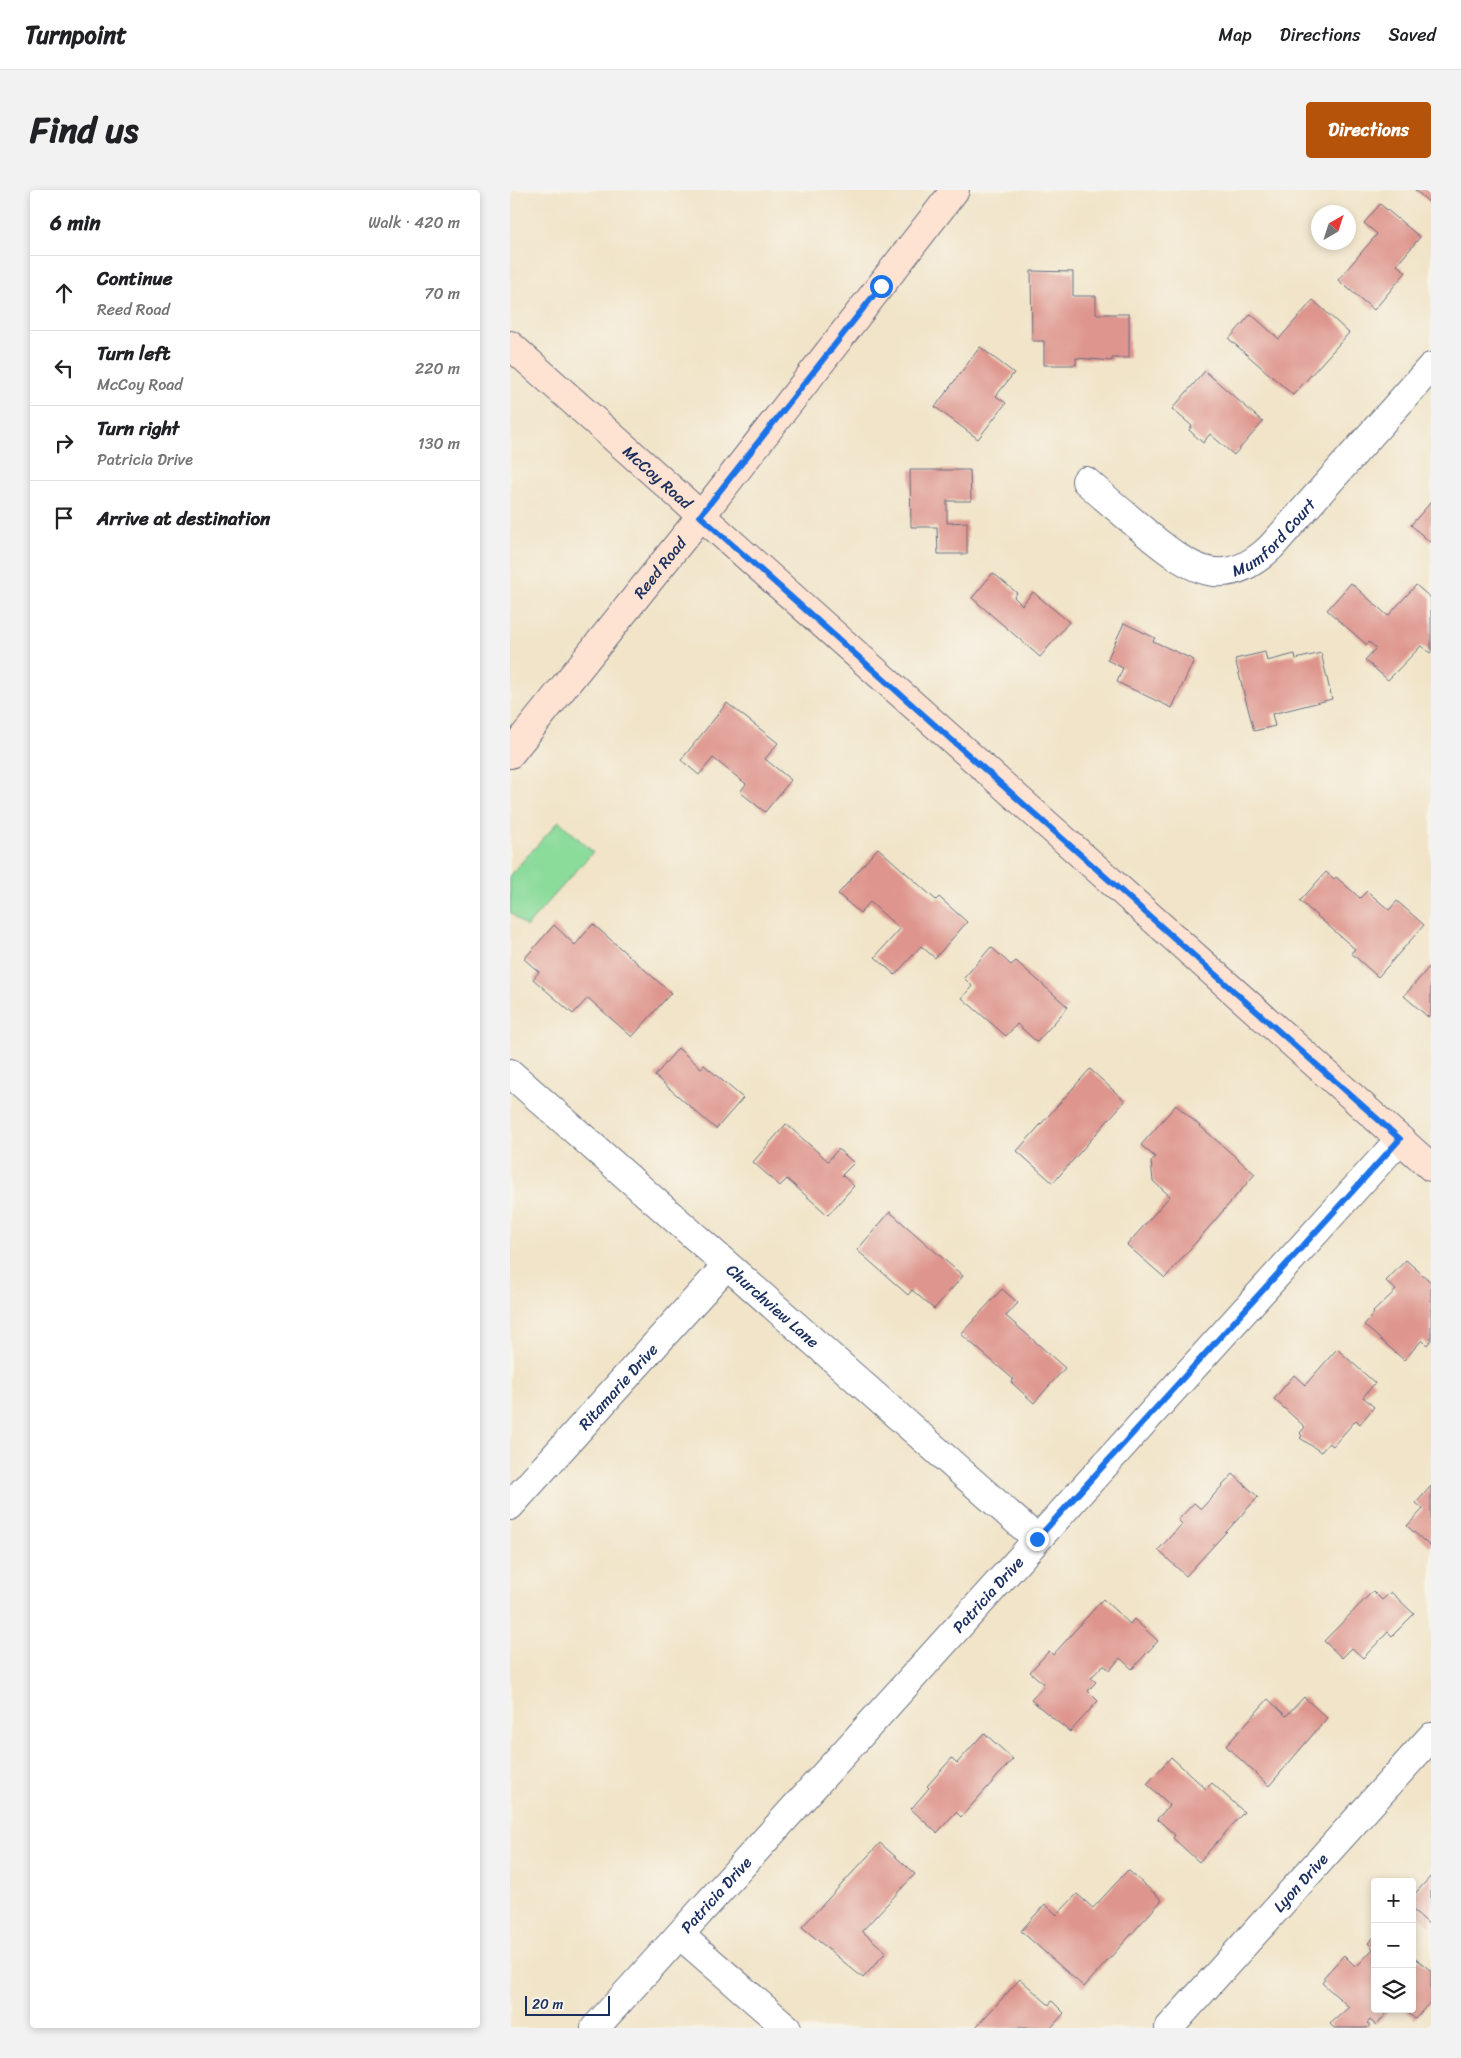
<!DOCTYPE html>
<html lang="en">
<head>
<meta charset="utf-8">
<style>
  :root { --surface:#fff; --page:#f2f2f2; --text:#202124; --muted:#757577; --line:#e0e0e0; --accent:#b45309 }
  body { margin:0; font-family:Sriracha,sans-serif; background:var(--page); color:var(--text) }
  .controls { position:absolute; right:15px; bottom:15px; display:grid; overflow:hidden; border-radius:5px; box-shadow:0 2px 8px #0003 }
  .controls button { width:45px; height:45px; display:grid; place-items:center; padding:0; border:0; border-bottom:1px solid var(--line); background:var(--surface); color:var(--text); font:25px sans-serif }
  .compass { position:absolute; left:801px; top:15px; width:45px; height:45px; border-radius:50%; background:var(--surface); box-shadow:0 2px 8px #0003; rotate:39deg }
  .scale { position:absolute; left:15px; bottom:12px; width:85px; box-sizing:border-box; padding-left:5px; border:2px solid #1b2f5e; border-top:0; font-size:14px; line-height:18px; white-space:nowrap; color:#1b2f5e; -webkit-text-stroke:4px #f7f3e8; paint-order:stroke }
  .stop { position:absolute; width:15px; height:15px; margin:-11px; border:4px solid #1a73e8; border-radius:50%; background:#fff }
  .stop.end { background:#1a73e8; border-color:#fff; box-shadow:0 1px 5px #0008 }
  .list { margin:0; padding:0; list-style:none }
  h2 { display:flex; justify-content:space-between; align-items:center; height:65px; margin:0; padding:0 20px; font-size:21px }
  h2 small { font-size:16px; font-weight:400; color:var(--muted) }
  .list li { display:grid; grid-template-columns:32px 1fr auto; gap:15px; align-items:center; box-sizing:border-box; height:75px; padding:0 20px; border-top:1px solid var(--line) }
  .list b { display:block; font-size:19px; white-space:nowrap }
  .list p { margin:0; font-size:16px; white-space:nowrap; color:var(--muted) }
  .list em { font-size:16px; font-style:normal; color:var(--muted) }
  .icon { flex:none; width:28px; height:28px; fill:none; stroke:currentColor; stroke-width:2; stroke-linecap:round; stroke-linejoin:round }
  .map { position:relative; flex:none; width:921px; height:1838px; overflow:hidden; border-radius:5px }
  header { display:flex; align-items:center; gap:30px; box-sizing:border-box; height:70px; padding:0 25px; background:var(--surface); border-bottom:1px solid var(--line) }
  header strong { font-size:24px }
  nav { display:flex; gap:28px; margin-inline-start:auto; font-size:18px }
  .intro { display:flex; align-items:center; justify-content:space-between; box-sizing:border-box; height:120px; padding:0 30px }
  h1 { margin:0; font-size:35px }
  .button { padding:12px 22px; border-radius:5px; background:var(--accent); color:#fff; font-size:18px; font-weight:700 }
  main { display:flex; gap:30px; padding:0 30px }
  aside { flex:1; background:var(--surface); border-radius:5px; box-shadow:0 2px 8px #0003 }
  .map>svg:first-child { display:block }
</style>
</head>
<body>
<header>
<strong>Turnpoint</strong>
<nav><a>Map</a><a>Directions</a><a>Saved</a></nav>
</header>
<div class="intro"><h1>Find us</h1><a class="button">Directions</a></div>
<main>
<aside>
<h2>6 min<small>Walk · 420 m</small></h2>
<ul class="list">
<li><svg class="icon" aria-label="ahead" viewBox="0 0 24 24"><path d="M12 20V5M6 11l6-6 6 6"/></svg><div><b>Continue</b><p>Reed Road</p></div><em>70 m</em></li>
<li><svg class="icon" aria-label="left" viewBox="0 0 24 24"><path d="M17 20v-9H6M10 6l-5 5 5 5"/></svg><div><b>Turn left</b><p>McCoy Road</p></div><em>220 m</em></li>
<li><svg class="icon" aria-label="right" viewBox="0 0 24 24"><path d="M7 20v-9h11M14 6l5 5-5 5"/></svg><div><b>Turn right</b><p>Patricia Drive</p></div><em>130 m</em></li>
<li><svg class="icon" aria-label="arrive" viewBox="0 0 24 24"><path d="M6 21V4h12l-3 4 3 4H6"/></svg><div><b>Arrive at destination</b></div></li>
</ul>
</aside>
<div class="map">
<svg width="921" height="1838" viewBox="0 0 921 1838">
  <rect width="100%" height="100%" fill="#f7f3e8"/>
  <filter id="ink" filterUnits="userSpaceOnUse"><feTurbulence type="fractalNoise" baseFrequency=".02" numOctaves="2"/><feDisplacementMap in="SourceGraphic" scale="10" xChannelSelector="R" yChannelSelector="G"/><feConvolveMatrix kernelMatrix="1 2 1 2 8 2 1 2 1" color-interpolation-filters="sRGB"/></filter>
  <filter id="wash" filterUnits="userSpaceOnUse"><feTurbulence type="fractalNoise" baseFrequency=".0096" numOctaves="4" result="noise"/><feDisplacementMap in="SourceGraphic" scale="20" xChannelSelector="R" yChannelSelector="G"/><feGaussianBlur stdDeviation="1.12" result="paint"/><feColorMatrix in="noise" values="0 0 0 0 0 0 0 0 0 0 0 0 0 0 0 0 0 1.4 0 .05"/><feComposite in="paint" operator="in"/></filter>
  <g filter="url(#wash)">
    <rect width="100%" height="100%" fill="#f1e4c8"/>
    <!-- green -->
    <path fill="#8bdb9b" stroke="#53857c" d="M49,631L83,662L16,737L0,722V685Z"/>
    <g id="blocks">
      <!-- building -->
      <path fill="#de958d" d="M905,0H921V14Z
        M870,14L910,47L887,75L896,82L864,120L828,90L867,44L854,33Z
        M521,81L563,82V106H586V124H619V168H602V171L566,168V175H534V151H522Z
        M803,110L839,143L783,205L719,149L741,124L769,149Z
        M470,157L504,183L486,206L496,213L468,249L425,217Z
        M695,181L753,232L724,265L700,244L693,253L679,240L682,236L662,219Z
        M400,280H460L461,311H437V333L457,332V364H428L427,337H401Z
        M921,312V353L901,335Z
        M483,383L507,403L504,407L512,415L523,402L559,432L530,467L462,408Z
        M841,393L878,426L906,395L921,408V462L920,463L911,456L878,490L855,470L866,458L859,452L857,455L817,420Z
        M614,433L645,448L643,451L684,470L662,518L607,492L613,478L597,470Z
        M755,462L757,471L785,464L786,469L811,463L822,509L762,524L765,536L744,541L725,469Z
        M217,513L268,553L255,569L281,590L255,622L230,602L236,594L203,568L189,585L171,570Z
        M368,658L426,710L429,707L457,732L425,768L411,756L385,785L365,767L390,739L360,712L350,723L328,704Z
        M816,682L824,689L826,687L850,708L857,701L879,720L887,711L914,735L868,787L841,763L845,759L790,711Z
        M83,734L161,803L122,847L78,808L63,824L23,789L29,782L14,769L44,735L65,755Z
        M481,757L501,775L506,771L558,817L527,852L507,834L496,846L452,808L462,796L454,788Z
        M921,775V823L918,827L894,806Z
        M168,858L191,878L194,875L233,908L206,939L145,886Z
        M580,879L615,911L543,993L507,961Z
        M666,915L745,984L655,1088L617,1055L660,1006L643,991L641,972L645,967L631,955Z
        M276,934L318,971L328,959L344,973L332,985L344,996L318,1025L277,989L270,996L243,972Z
        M380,1022L453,1086L424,1119L402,1100L398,1105L347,1060Z
        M896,1070L921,1092V1150L917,1155L912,1150L894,1170L854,1135L864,1123L863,1122L886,1100L876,1091Z
        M492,1099L508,1113L496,1126L555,1178L524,1213L501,1192L503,1189L451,1144Z
        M827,1159L865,1193L853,1207L864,1217L850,1234L846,1230L823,1256L819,1253L811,1262L790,1248L792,1246L790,1243L795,1237L764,1209L784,1185L795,1195Z
        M723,1284L748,1307L676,1386L648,1360L672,1334L668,1330L684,1313L691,1319Z
        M921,1296V1357L897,1336L913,1319L906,1313Z
        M863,1401L872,1410L881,1402L904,1424L882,1446L878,1442L853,1468L842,1458L832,1468L814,1451Z
        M593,1409L620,1434L624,1429L648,1451L622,1479L610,1468L600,1480L593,1475L581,1488L586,1492L578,1501L588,1511L560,1542L521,1510L535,1495L520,1482L539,1461L543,1465Z
        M794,1507L817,1528L759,1596L716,1556L758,1509L776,1526Z
        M474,1543L503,1569L451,1627L446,1622L427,1643L401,1619L419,1598L417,1596L442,1568L447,1573Z
        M661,1567L696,1599L702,1593L734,1622L689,1672L663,1648L665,1645L647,1629L660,1615L637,1594Z
        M370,1653L405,1684L352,1741L376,1762L353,1788L292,1737Z
        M618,1680L652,1710L574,1797L511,1741L535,1714L547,1725L567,1704L583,1718Z
        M921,1686V1736L902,1719V1707Z
        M865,1746V1819H881L866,1835L860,1830L857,1833L860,1835L857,1838H824L820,1834L839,1817L812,1793L815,1789L813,1788L834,1765L846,1777L863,1759L858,1753Z
        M902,1765L921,1781V1811L905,1829L894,1819H902Z
        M510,1789L539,1815L542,1811L554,1823L541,1838H465Z"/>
    </g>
  </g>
  <g filter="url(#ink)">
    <use href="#blocks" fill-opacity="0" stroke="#666e83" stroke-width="1"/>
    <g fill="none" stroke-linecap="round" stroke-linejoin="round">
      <defs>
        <g id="minor">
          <path id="s1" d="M576,291C597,310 619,328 641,347C683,381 715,401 761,357L921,177"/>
          <path id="s2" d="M0,883L527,1349"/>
          <path id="s3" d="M0,1316L216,1076"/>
          <path d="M170,1745L277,1838"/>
          <path id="s4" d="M85,1838L890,949"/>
          <path id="s5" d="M659,1838L921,1547"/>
        </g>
        <g id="secondary">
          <path id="s6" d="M0,155L921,977"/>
          <path id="s7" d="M0,564L191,326L445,0"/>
        </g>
      </defs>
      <!-- minor casing -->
      <use href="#minor" stroke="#666e83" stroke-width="30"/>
      <!-- secondary casing -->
      <use href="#secondary" stroke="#666e83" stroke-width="30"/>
      <!-- minor -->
      <use href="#minor" stroke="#fff" stroke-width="28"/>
      <!-- secondary -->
      <use href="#secondary" stroke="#fee3d2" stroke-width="28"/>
    </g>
  </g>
  <g fill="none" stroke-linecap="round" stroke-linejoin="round" filter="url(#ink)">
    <!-- route -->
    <path stroke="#1a73e8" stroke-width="6" d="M371,96L190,326L890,949L527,1349"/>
  </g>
  <g text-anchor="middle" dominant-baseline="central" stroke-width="5" stroke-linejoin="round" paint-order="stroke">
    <!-- street labels -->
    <g font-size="16" fill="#1b2f5e" stroke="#f7f3e8">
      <text stroke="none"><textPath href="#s6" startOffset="198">McCoy Road</textPath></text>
      <text stroke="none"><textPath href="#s1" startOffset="231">Mumford Court</textPath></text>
      <text stroke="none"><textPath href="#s7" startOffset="239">Reed Road</textPath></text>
      <text stroke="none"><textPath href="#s2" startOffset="351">Churchview Lane</textPath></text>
      <text stroke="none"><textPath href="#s3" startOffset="161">Ritamarie Drive</textPath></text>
      <text stroke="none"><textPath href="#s4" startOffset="585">Patricia Drive</textPath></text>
      <text stroke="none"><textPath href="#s5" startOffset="196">Lyon Drive</textPath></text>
      <text stroke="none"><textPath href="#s4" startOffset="180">Patricia Drive</textPath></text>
    </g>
  </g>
</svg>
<div class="controls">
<button>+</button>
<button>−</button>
<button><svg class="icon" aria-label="layers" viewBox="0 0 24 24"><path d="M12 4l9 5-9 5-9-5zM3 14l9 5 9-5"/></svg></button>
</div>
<svg class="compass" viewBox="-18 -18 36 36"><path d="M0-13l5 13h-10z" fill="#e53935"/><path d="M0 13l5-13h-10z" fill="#757577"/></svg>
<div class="scale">20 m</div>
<div class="stop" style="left:371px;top:96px"></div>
<div class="stop end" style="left:527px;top:1349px"></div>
</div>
</main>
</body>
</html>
